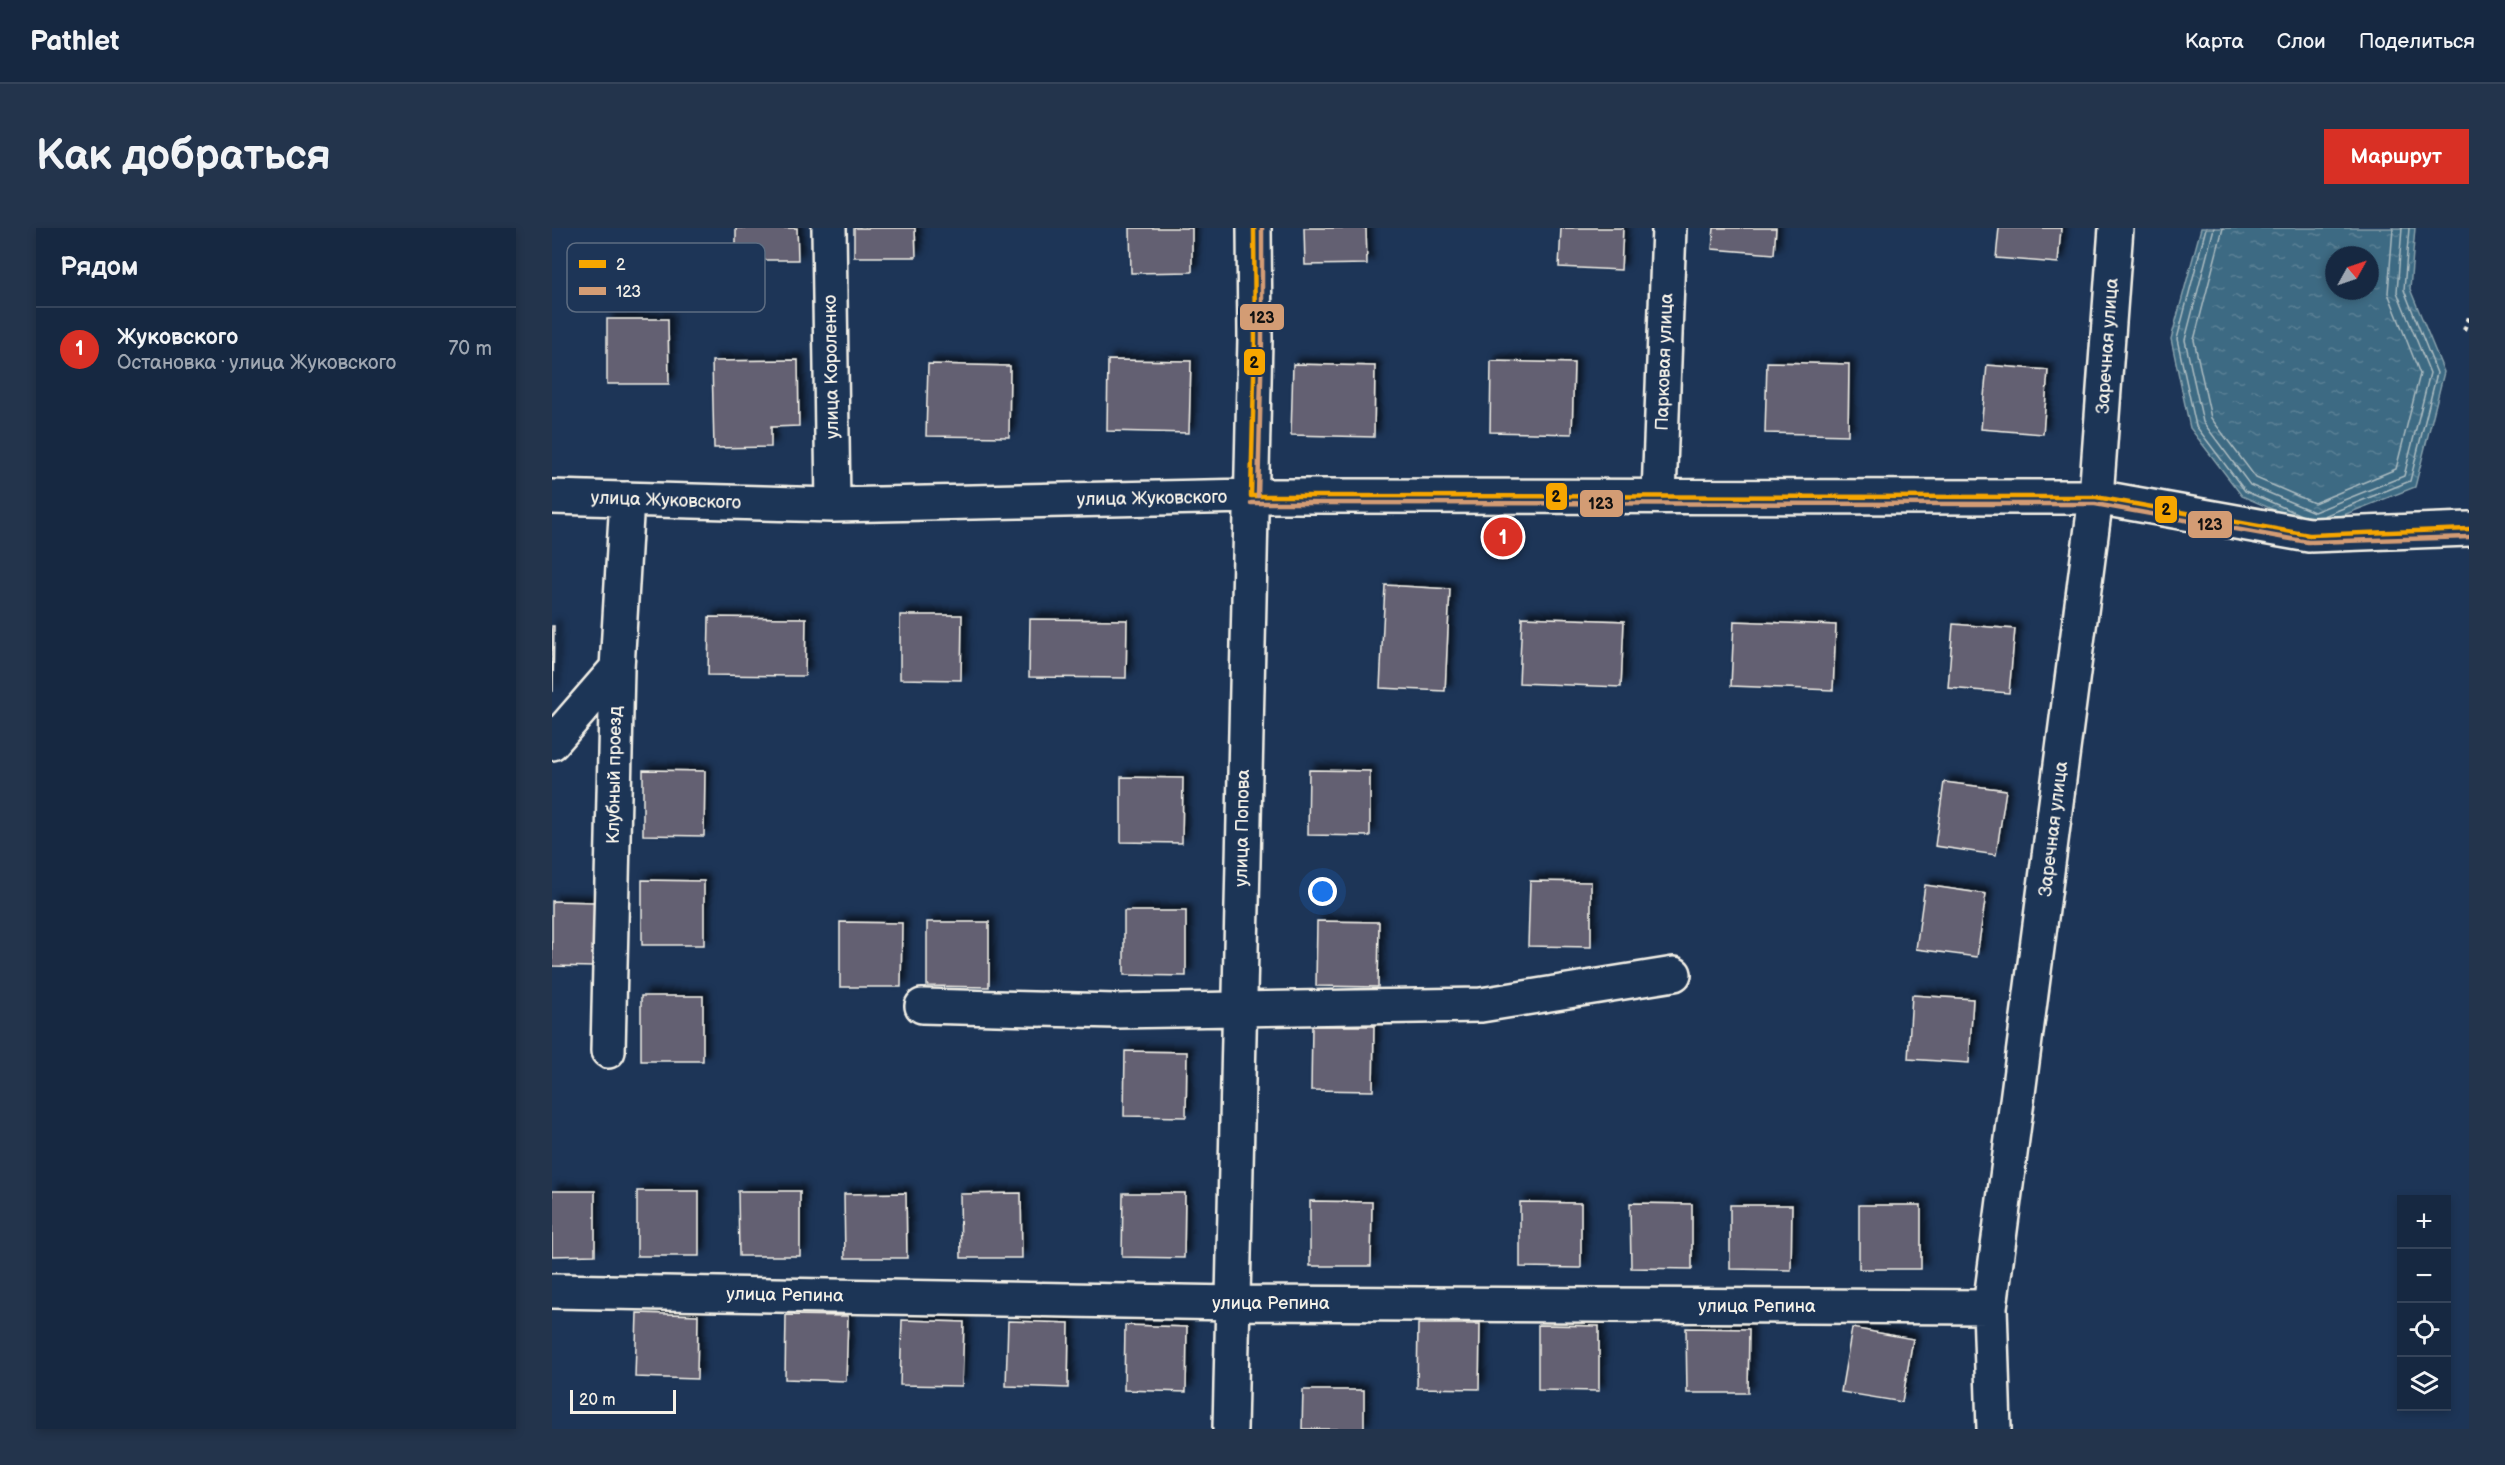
<!DOCTYPE html>
<html lang="ru">
<head>
<meta charset="utf-8">
<style>
  :root { --surface:#162841; --page:#23344c; --text:#f1f3f6; --muted:#9ea6b1; --line:#35445a; --accent:#d93025 }
  body { margin:0; font-family:"Balsamiq Sans",sans-serif; background:var(--page); color:var(--text) }
  .controls { position:absolute; right:18px; bottom:18px; display:grid; overflow:hidden; border-radius:0px; box-shadow:0 3px 9px #0003 }
  .controls button { width:54px; height:54px; display:grid; place-items:center; padding:0; border:0; border-bottom:2px solid var(--line); background:var(--surface); color:var(--text); font:30px sans-serif }
  .compass { position:absolute; left:1773px; top:18px; width:54px; height:54px; border-radius:50%; background:var(--surface); box-shadow:0 3px 9px #0003; rotate:50deg }
  .scale { position:absolute; left:18px; bottom:15px; width:106px; box-sizing:border-box; padding-left:6px; border:3px solid #f4f1e8; border-top:0; font-size:16px; line-height:21px; white-space:nowrap; color:#f4f1e8; -webkit-text-stroke:4px #1d3557; paint-order:stroke }
  .you { position:absolute; left:771px; top:664px; width:21px; height:21px; margin:-15px; border:4px solid #fff; border-radius:50%; background:#1a73e8; box-shadow:0 0 0 9px #1a73e833 }
  .badge { display:grid; place-items:center; width:39px; height:39px; border-radius:50%; background:var(--accent); color:#fff; font-size:20px; font-weight:700 }
  .pin { position:absolute; translate:-50% -50%; border:3px solid #fff; box-shadow:0 2px 6px #0006 }
  .list { margin:0; padding:0; list-style:none }
  h2 { display:flex; justify-content:space-between; align-items:center; height:78px; margin:0; padding:0 24px; font-size:26px }
  h2 small { font-size:20px; font-weight:400; color:var(--muted) }
  .list li { display:grid; grid-template-columns:39px 1fr auto; gap:18px; align-items:center; box-sizing:border-box; height:84px; padding:0 24px; border-top:2px solid var(--line) }
  .list b { display:block; font-size:22px; white-space:nowrap }
  .list p { margin:0; font-size:20px; white-space:nowrap; color:var(--muted) }
  .list em { font-size:20px; font-style:normal; color:var(--muted) }
  .icon { flex:none; width:33px; height:33px; fill:none; stroke:currentColor; stroke-width:2; stroke-linecap:round; stroke-linejoin:round }
  .map { position:relative; flex:none; width:1917px; height:1201px; overflow:hidden; border-radius:0px }
  header { display:flex; align-items:center; gap:36px; box-sizing:border-box; height:84px; padding:0 30px; background:var(--surface); border-bottom:2px solid var(--line) }
  header strong { font-size:28px }
  nav { display:flex; gap:33px; margin-inline-start:auto; font-size:21px }
  .intro { display:flex; align-items:center; justify-content:space-between; box-sizing:border-box; height:144px; padding:0 36px }
  h1 { margin:0; font-size:42px }
  .button { padding:15px 27px; border-radius:0px; background:var(--accent); color:#fff; font-size:21px; font-weight:700 }
  main { display:flex; gap:36px; padding:0 36px }
  aside { flex:1; background:var(--surface); border-radius:0px; box-shadow:0 3px 9px #0003 }
  .map>svg:first-child { display:block }
</style>
</head>
<body>
<header>
<strong>Pathlet</strong>
<nav><a>Карта</a><a>Слои</a><a>Поделиться</a></nav>
</header>
<div class="intro"><h1>Как добраться</h1><a class="button">Маршрут</a></div>
<main>
<aside>
<h2>Рядом<small></small></h2>
<ul class="list">
<li><span class="badge">1</span><div><b>Жуковского</b><p>Остановка · улица Жуковского</p></div><em>70 m</em></li>
</ul>
</aside>
<div class="map">
<svg width="1917" height="1201" viewBox="0 0 1917 1201">
  <defs>
    <pattern id="water-ripples" width="26" height="14" patternUnits="userSpaceOnUse" patternTransform="scale(1.5)"><rect width="26" height="14" fill="#3e6a83"/><path d="M2 4q2-2 4 0t4 0M15 11q2-2 4 0t4 0" fill="none" stroke="#5a8095"/></pattern>
    <filter id="shadow"><feDropShadow dx="5.5" dy="-5.5" stdDeviation="3" flood-color="#0009"/></filter>
  </defs>
  <rect width="100%" height="100%" fill="#1d3557"/>
  <filter id="ink" filterUnits="userSpaceOnUse"><feTurbulence type="fractalNoise" baseFrequency=".0167" numOctaves="2"/><feDisplacementMap in="SourceGraphic" scale="12" xChannelSelector="R" yChannelSelector="G"/><feConvolveMatrix kernelMatrix="1 2 1 2 8 2 1 2 1" color-interpolation-filters="sRGB"/></filter>
  <g filter="url(#ink)">
    <!-- water -->
    <path fill="url(#water-ripples)" stroke="#87a0ab" stroke-width="1.5" fill-rule="evenodd" d="M1649,0H1863L1858,61L1892,144L1863,259L1761,299L1690,268L1638,200L1619,111ZM1782,27H1818V63H1782Z"/>
    <g fill="none" stroke-linecap="round" stroke-linejoin="round">
      <!-- shore -->
      <path stroke="#abbbc0" stroke-width="1.5" d="M1654,0L1625,111L1644,198L1693,263L1749,287
        M1662,0L1633,112L1651,194L1698,257L1762,284L1852,248L1878,145L1845,64L1850,0
        M1671,0L1642,112L1659,190L1704,250L1762,275L1844,241L1868,146L1836,65L1841,0
        M1772,288L1858,253L1885,145L1852,62L1857,0"/>
    </g>
    <!-- building -->
    <path fill="#646072" stroke="#f4f1e8" stroke-width="1.5" filter="url(#shadow)" d="M184,0H245L246,32H184Z
      M302,0H363L364,29H302Z
      M578,0H640V44L579,45Z
      M752,0H814L815,36L753,37Z
      M1009,0H1071L1069,42L1007,39Z
      M1162,0H1224L1222,26L1160,21Z
      M1447,0H1509L1506,35L1444,30Z
      M55,91H116L117,156H55Z
      M246,132L247,198L219,199V219L162,220L160,133Z
      M556,132L639,133L637,205L555,203Z
      M939,133L1022,135L1020,206L938,204Z
      M1215,134L1297,136L1296,207L1213,205Z
      M376,136L458,138L457,209L374,208Z
      M741,136L823,138L822,209L739,207Z
      M1435,137L1496,142L1491,206L1429,201Z
      M833,357L898,361L893,463L828,460Z
      M348,387H410L409,452L348,451Z
      M157,389L254,390L253,448L156,447Z
      M970,389L1072,393L1069,459L967,455Z
      M478,391L575,392L574,450L477,449Z
      M1182,393L1284,397L1281,462L1179,458Z
      M1401,396L1463,401L1457,465L1396,460Z
      M0,398H2L1,463H0Z
      M91,542L153,543L152,608L91,607Z
      M757,542L818,543V608L756,607Z
      M569,549L631,550L630,615L569,614Z
      M1392,554L1454,562L1444,627L1383,618Z
      M90,652L152,653V717H90Z
      M978,653L1039,654V719L976,718Z
      M1373,657L1434,666L1425,729L1364,721Z
      M0,673L42,674V739L0,738Z
      M572,683H634V748L572,747Z
      M765,693L827,694L826,759L764,758Z
      M288,694L350,695L349,759H288Z
      M375,694H437V759L375,758Z
      M1360,767L1421,771L1417,835L1356,831Z
      M89,768H151V833H89Z
      M760,798H822L821,863L759,862Z
      M573,823L635,824L634,889L572,888Z
      M0,963H43V1027L0,1028Z
      M85,963H147V1028H85Z
      M186,963H248V1028H187Z
      M354,965L355,1030H293L292,966Z
      M469,965L470,1030H409L408,966Z
      M571,965H633L632,1030L570,1029Z
      M758,973L820,974L819,1038H758Z
      M968,974L1029,975V1040L968,1039Z
      M1078,975L1140,976V1041L1079,1040Z
      M1178,977H1240L1239,1042L1178,1041Z
      M1307,977H1369V1041H1307Z
      M85,1085L146,1087L145,1151L83,1149Z
      M234,1087L296,1088L294,1153L233,1151Z
      M350,1092L412,1094L410,1158L348,1157Z
      M456,1093L517,1095L516,1160L454,1158Z
      M866,1096H928L927,1161L865,1160Z
      M573,1097L635,1099L634,1164L572,1162Z
      M986,1097L1047,1098V1163L986,1162Z
      M1134,1100L1197,1101L1196,1165H1135Z
      M1300,1100L1361,1111L1350,1174L1289,1164Z
      M751,1162H812V1201H750Z"/>
    <g fill="none" stroke-linecap="round" stroke-linejoin="round">
      <defs>
        <path id="minor" d="M277,0L281,277
          M1107,267L1117,0
          M0,269L281,277L699,268L1544,269L1757,307L1917,301
          M0,515L65,440
          M370,778L563,783L929,777L1122,746
          M56,823L65,440L75,271
          M0,1063L682,1075L1438,1079
          M678,1201L703,111L702,0
          M1442,1201L1438,1079L1544,269L1564,0"/>
      </defs>
      <!-- minor casing -->
      <use href="#minor" stroke="#f4f1e8" stroke-width="38"/>
      <!-- path -->
      <path stroke="#f4f1e8" stroke-width="4" stroke-dasharray="4.5 4.5" stroke-linecap="butt" d="M1912,102L1917,89"/>
      <!-- minor -->
      <use href="#minor" stroke="#1d3557" stroke-width="33"/>
      <defs>
        <path id="bus-1" d="M699,268L1544,269L1757,307L1917,301
          M699,268L703,111L702,0"/>
        <path id="bus-2" d="M706,268L710,111V0
          M699,275L1543,276L1756,314L1917,309"/>
      </defs>
      <!-- bus-1 casing -->
      <use href="#bus-1" stroke="#1d3557" stroke-width="9"/>
      <!-- bus-2 casing -->
      <use href="#bus-2" stroke="#1d3557" stroke-width="9"/>
      <!-- bus-1 -->
      <use href="#bus-1" stroke="#f7a600" stroke-width="4.5"/>
      <!-- bus-2 -->
      <use href="#bus-2" stroke="#d39c74" stroke-width="4.5"/>
    </g>
  </g>
  <g text-anchor="middle" dominant-baseline="central" stroke-width="4.5" stroke-linejoin="round" paint-order="stroke">
    <!-- street labels -->
    <g font-size="18" fill="#f4f1e8" stroke="#1d3557">
      <text transform="translate(1555 118) rotate(-86)">Заречная улица</text>
      <text transform="translate(1112 134) rotate(-88)">Парковая улица</text>
      <text transform="translate(279 139) rotate(-91)">улица Короленко</text>
      <text transform="translate(600 270) rotate(-1)">улица Жуковского</text>
      <text transform="translate(114 272) rotate(2)">улица Жуковского</text>
      <text transform="translate(62 547) rotate(-89)">Клубный проезд</text>
      <text transform="translate(690 600) rotate(-89)">улица Попова</text>
      <text transform="translate(1501 601) rotate(-83)">Заречная улица</text>
      <text transform="translate(233 1067) rotate(1)">улица Репина</text>
      <text x="719" y="1075">улица Репина</text>
      <text x="1205" y="1078">улица Репина</text>
    </g>
  </g>
  <!-- legend -->
  <rect x="15" y="15" width="198" height="69" rx="9" fill="#1d3557" stroke="#5e6d82" stroke-width="1.5"/>
  <rect x="27" y="32" width="27" height="8" fill="#f7a600"/>
  <rect x="27" y="59" width="27" height="8" fill="#d39c74"/>
  <g font-size="16" fill="#f4f1e8">
    <text x="64" y="42">2</text>
    <text x="64" y="69">123</text>
  </g>
  <g stroke="#1d3557" stroke-width="2">
    <rect x="687" y="75" width="46" height="28" rx="6" fill="#d39c74"/>
    <rect x="691" y="120" width="23" height="28" rx="6" fill="#f7a600"/>
    <rect x="993" y="254" width="23" height="29" rx="6" fill="#f7a600"/>
    <rect x="1027" y="261" width="45" height="29" rx="6" fill="#d39c74"/>
    <rect x="1602" y="267" width="24" height="29" rx="6" fill="#f7a600"/>
    <rect x="1635" y="282" width="46" height="29" rx="6" fill="#d39c74"/>
  </g>
  <g font-size="16" text-anchor="middle" font-weight="bold" fill="#111">
    <text x="710" y="95">123</text>
    <text x="702" y="140">2</text>
    <text x="1004" y="274">2</text>
    <text x="1049" y="281">123</text>
    <text x="1614" y="287">2</text>
    <text x="1658" y="302">123</text>
  </g>
</svg>
<div class="controls">
<button>+</button>
<button>−</button>
<button><svg class="icon" aria-label="locate" viewBox="0 0 24 24"><circle cx="12" cy="12" r="6"/><path d="M12 2v4M12 18v4M2 12h4M18 12h4"/></svg></button>
<button><svg class="icon" aria-label="layers" viewBox="0 0 24 24"><path d="M12 4l9 5-9 5-9-5zM3 14l9 5 9-5"/></svg></button>
</div>
<svg class="compass" viewBox="-18 -18 36 36"><path d="M0-13l5 13h-10z" fill="#e53935"/><path d="M0 13l5-13h-10z" fill="#9ea6b1"/></svg>
<div class="scale">20 m</div>
<div class="you"></div>
<div class="pin badge" style="left:951px;top:309px">1</div>
</div>
</main>
</body>
</html>
